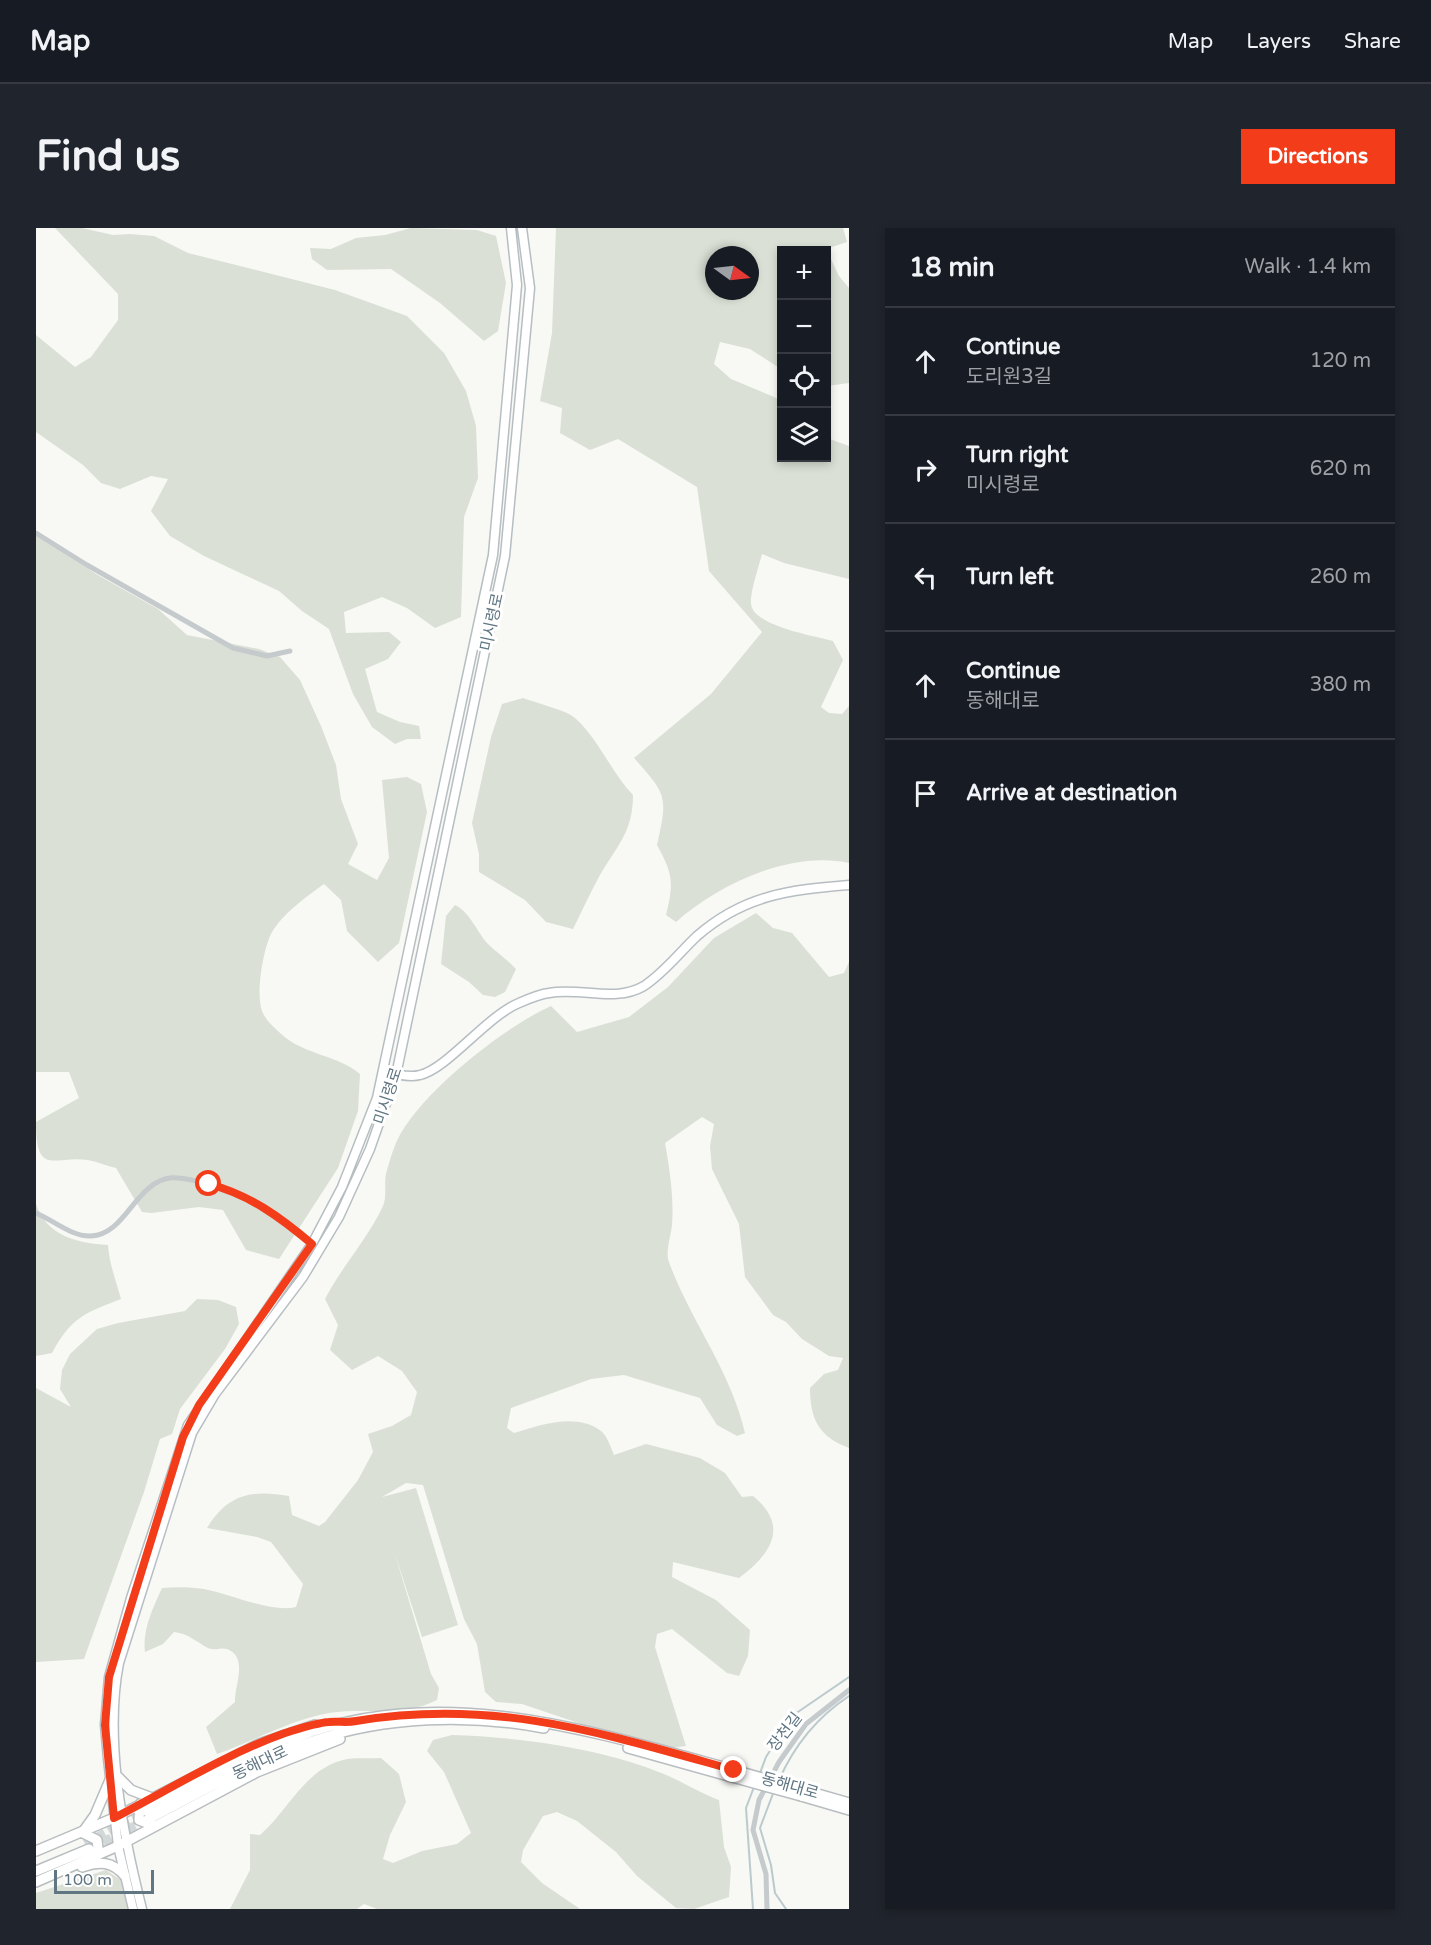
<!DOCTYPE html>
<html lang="en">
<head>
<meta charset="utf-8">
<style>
  :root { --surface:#171b24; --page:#20242c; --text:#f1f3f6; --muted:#9ea1a6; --line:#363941; --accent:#f33d1a }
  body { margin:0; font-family:"Varela Round","Noto Sans KR",sans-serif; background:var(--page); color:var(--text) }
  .controls { position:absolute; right:18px; top:18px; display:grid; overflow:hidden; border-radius:0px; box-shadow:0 3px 9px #0003 }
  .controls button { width:54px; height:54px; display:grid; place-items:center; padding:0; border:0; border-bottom:2px solid var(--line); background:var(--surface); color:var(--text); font:30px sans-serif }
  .compass { position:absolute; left:669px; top:18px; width:54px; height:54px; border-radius:50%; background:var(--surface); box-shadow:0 3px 9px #0003; rotate:105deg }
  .scale { position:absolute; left:18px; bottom:15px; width:100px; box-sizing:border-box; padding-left:6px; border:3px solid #607683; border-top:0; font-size:16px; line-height:21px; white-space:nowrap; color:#607683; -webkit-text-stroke:4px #fff; paint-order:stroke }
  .stop { position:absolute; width:18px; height:18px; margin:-14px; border:4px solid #f33d1a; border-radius:50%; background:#fff }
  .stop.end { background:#f33d1a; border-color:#fff; box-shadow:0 2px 6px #0008 }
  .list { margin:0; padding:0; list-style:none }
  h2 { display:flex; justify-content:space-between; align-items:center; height:78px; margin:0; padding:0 24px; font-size:26px }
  h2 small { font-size:20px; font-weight:400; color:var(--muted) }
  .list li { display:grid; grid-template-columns:39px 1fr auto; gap:18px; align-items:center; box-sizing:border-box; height:108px; padding:0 24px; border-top:2px solid var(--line) }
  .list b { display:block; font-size:22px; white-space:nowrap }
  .list p { margin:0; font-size:20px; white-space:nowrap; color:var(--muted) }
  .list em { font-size:20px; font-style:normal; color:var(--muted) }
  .icon { flex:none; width:33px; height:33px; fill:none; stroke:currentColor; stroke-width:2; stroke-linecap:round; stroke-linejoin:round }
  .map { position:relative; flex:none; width:813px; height:1681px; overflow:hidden; border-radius:0px }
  header { display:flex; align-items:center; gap:36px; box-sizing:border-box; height:84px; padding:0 30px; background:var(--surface); border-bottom:2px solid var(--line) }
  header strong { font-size:28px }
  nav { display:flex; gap:33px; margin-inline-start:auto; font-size:21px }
  .intro { display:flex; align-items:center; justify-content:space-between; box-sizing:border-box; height:144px; padding:0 36px }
  h1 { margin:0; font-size:42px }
  .button { padding:15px 27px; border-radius:0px; background:var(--accent); color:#fff; font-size:21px; font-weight:700 }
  main { display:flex; gap:36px; padding:0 36px }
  aside { flex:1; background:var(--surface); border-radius:0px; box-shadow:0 3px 9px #0003 }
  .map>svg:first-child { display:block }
</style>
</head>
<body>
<header>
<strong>Map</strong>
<nav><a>Map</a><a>Layers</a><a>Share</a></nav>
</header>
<div class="intro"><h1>Find us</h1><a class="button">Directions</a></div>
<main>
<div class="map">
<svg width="813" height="1681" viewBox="0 0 813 1681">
  <rect width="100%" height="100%" fill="#f8f8f5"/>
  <!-- green -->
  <path fill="#dae0d5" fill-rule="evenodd" d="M19,0H46L77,7L94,6L118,8L152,25L299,62L371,88L408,125L430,163L440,198L442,250L428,289L425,389L399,400L371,380L346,369L308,384L310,405L353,404L365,414L352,431L329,441L341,484L364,494L383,498L385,511H371L359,516L336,499L317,466L293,401L266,383L243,363L168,328L134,308L115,283L132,251L115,248L84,261L65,255L47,237L0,204V107L39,139L55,129L82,92V66Z
    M375,0L441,2L460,8L470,55L462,103L448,113L404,75L355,41L291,42L276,31L274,20L295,21L320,10L349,7Z
    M520,0H807L811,14L790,21L803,48L813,60V155L791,158L790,22H746L745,141L714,121L684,114L678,136L695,151L745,172L746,230H790L791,210L813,218V351L748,335L726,326C723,338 714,364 715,376C717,398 779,408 797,413L807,432L785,479L793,485L806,486L813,478V635C755,622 683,656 640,694L630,687C638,655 637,646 621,617C632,568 631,567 598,530L675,466L726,404L673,343L661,259L582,211L554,222L524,205L526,180L504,173L516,105ZM678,27H714V63H678Z
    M0,305L60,346L122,381L151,407L223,421L244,429L264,452L285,498L300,537L305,571L322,616L312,636L341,652L353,630L346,552L371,549L385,556L391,584L363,715L342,734L311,703L305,672L288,656C270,669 246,686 235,706C227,722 218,772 228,787C232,795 243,804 250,810C272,827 303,828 324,846L322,883L302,940L243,1031L210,1022L187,982L163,979L115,985L106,984L80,940C71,938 62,934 52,932C18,927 0,950 0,894L43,870L33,844H0Z
    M487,470C500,475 530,482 539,490C562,510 575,544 597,567C597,604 581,618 564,647C554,665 546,683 537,701L510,694L489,672L443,644V626L436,595L455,509L466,476Z
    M419,677C435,685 440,703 452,716C461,725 471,731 480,741L469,764L459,769L447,767L433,754L405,736L410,688Z
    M720,685L737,700L756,705L793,749L808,745L813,734V1220C783,1209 774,1191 774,1160L788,1146L802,1142L807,1130L793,1128L766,1111L750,1094L737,1087L709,1049L703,996L676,941L674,918L678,896L666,889L629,915C634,943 638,970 636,997C635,1008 629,1024 633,1034C654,1092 695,1143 709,1205L701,1208L681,1197L664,1170L588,1147L555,1151L475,1180L471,1200L478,1205C503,1197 541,1184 565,1203C571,1207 575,1220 578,1227L610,1216L664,1230L689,1245L706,1269L717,1268C754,1298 735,1326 703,1350L637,1334L636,1349L680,1372L714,1402L712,1428L703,1448L691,1445L636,1401L621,1406L619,1419L650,1518L635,1520L572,1505L486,1476L460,1474L449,1464L441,1416L428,1391L387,1257L370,1255L346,1269L380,1260L422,1397L386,1409L358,1323L395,1446L403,1460L401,1472C366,1490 330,1479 293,1485C254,1492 218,1513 181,1526L170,1499L199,1474C198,1459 213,1429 191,1421C185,1419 178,1423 172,1420C159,1413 153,1406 138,1404L127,1416L109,1424C106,1402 117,1380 126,1360C141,1359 154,1359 168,1361C194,1366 236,1385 260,1379L267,1356L235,1314L221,1309L171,1300C191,1267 215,1261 253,1268L256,1287L283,1298L289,1294L322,1252L337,1224L332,1206L356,1198L375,1187L381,1164L366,1143L342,1128L316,1142L294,1122L302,1097L289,1071C306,1038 331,1012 347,978C351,969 348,956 350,946C352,938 355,928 358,920C375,871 468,799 515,778L541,804L593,789L632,759L678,710Z
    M0,976C11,1008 40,1015 72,1017C73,1035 80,1053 85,1071C48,1085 35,1090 16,1125L0,1128Z
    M161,1071L182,1072L200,1079L203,1096L189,1121L144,1181L136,1206L124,1211L108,1264L48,1431L0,1434V1160L35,1179L24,1161L26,1142L34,1126L61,1101L82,1095L149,1083Z
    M416,1507C482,1509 566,1520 628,1546C647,1554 664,1565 683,1572L688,1619L695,1639L693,1669L658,1681L640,1680L601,1648L580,1624L541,1593L521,1584L507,1588L487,1622L485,1634L506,1655L544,1681H341L328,1676L321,1681H194L214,1642V1606L224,1607C252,1583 268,1542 307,1532C318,1529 333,1531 345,1530L363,1546L370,1574L354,1607L347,1631L357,1635L386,1623L421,1616L435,1605L408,1544L391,1523L397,1512Z
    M70,1642L85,1652L92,1681H0V1665Z"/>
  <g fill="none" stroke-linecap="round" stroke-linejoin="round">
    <!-- stream -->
    <path stroke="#bbcacd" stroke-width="2" d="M724,1545L730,1529L756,1488L813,1449
      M743,1552C758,1518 781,1489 813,1468
      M738,1563L724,1600L735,1637L739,1665L750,1681
      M717,1681L710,1580L718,1559"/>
    <!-- primary-tunnel -->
    <path stroke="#d2d8d8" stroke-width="9" stroke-dasharray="9 4.5" stroke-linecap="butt" d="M49,1616L108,1584
      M55,1620L111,1592"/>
    <defs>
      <path id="secondary" d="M348,843C358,846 373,850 384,847C411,841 451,788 483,775C492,771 504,766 513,765C545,759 579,775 608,758C628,745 644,724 661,708C708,667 753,662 813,657
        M97,1681L82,1618L72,1531L69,1497L73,1449L95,1370L152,1197L276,1016L306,959L341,870L457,327L481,57L475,0
        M106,1681C87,1606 68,1512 83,1435L156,1205L179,1166L267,1049L303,989L334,921L360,847L469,328L494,60L486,0"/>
      <path id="primary" d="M592,1520L696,1549
        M82,1549L95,1562L116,1570
        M768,1562L813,1575
        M765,1568L813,1582
        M104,1576L103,1592L116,1597
        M110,1583C160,1558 209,1529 261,1509C405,1454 557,1503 698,1542
        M111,1592C165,1564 219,1532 277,1513C350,1488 433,1486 508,1500
        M49,1601L59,1587L74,1552
        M45,1604L61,1612L62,1620L57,1629
        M0,1623L78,1590L223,1516L279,1497
        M46,1639C64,1633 76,1633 89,1648
        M0,1643L53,1621
        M0,1654L82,1618L221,1544L304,1511"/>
    </defs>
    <!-- secondary casing -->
    <use href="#secondary" stroke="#b7bec2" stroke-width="11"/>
    <!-- primary casing -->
    <use href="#primary" stroke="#b8bdc0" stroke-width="12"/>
    <!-- street -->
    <path stroke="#c5cacd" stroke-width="5" d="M0,305L51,337L197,420L231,428L254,423
      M0,985C17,992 36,1009 55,1008C82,1007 94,975 113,960C129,946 142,949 160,953C211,965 236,982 276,1016
      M731,1681L730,1646L717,1602L723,1572L743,1534L770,1496L813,1462"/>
    <!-- secondary -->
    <use href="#secondary" stroke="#fff" stroke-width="8"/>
    <!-- primary -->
    <use href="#primary" stroke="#fff" stroke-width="9"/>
    <defs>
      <path id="primary-bridge" d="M698,1542L768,1562
        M696,1549L765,1568"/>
    </defs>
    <!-- primary-bridge casing -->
    <use href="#primary-bridge" stroke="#b8bdc0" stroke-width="12" stroke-linecap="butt"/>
    <!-- primary-bridge -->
    <use href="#primary-bridge" stroke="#fff" stroke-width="9"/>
  </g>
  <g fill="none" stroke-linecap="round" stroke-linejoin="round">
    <!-- route -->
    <path stroke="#f33d1a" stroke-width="8" d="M173,956C214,967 244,989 276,1016L163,1177L147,1209L73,1449L69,1497L78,1590C134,1561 190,1526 249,1505C262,1501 279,1495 293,1494C302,1493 311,1495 320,1493C459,1470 566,1505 698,1542"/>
  </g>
  <g text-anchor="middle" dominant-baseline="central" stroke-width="6" stroke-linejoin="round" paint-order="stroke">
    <!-- street labels -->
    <g font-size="16" fill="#607683" stroke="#fff">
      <text transform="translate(456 394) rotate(-78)">미시령로</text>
      <text transform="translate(352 868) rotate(-72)">미시령로</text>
      <text transform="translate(749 1504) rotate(-52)">장천길</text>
      <text transform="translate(224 1535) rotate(-25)">동해대로</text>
      <text transform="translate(754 1558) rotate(16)">동해대로</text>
    </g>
  </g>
</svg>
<div class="controls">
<button>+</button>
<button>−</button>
<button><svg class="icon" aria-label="locate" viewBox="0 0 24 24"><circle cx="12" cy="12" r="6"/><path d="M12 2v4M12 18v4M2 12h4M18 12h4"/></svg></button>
<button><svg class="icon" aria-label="layers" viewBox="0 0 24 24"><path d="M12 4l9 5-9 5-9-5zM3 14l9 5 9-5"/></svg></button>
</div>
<svg class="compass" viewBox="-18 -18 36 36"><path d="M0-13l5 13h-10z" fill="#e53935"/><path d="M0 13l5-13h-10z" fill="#9ea1a6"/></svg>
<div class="scale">100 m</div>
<div class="stop" style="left:173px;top:956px"></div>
<div class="stop end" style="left:698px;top:1542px"></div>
</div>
<aside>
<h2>18 min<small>Walk · 1.4 km</small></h2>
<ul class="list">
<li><svg class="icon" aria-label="ahead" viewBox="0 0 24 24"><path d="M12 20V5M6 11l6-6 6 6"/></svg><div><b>Continue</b><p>도리원3길</p></div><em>120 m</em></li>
<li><svg class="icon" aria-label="right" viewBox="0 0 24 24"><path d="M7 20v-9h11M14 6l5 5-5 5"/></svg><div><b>Turn right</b><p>미시령로</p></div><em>620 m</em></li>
<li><svg class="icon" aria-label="left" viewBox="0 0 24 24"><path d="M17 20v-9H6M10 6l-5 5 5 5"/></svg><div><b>Turn left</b></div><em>260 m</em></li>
<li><svg class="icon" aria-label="ahead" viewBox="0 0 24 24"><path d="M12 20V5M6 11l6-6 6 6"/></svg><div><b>Continue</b><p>동해대로</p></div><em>380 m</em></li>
<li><svg class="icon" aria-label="arrive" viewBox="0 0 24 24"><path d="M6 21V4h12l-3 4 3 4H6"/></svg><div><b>Arrive at destination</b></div></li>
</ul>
</aside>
</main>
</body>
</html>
